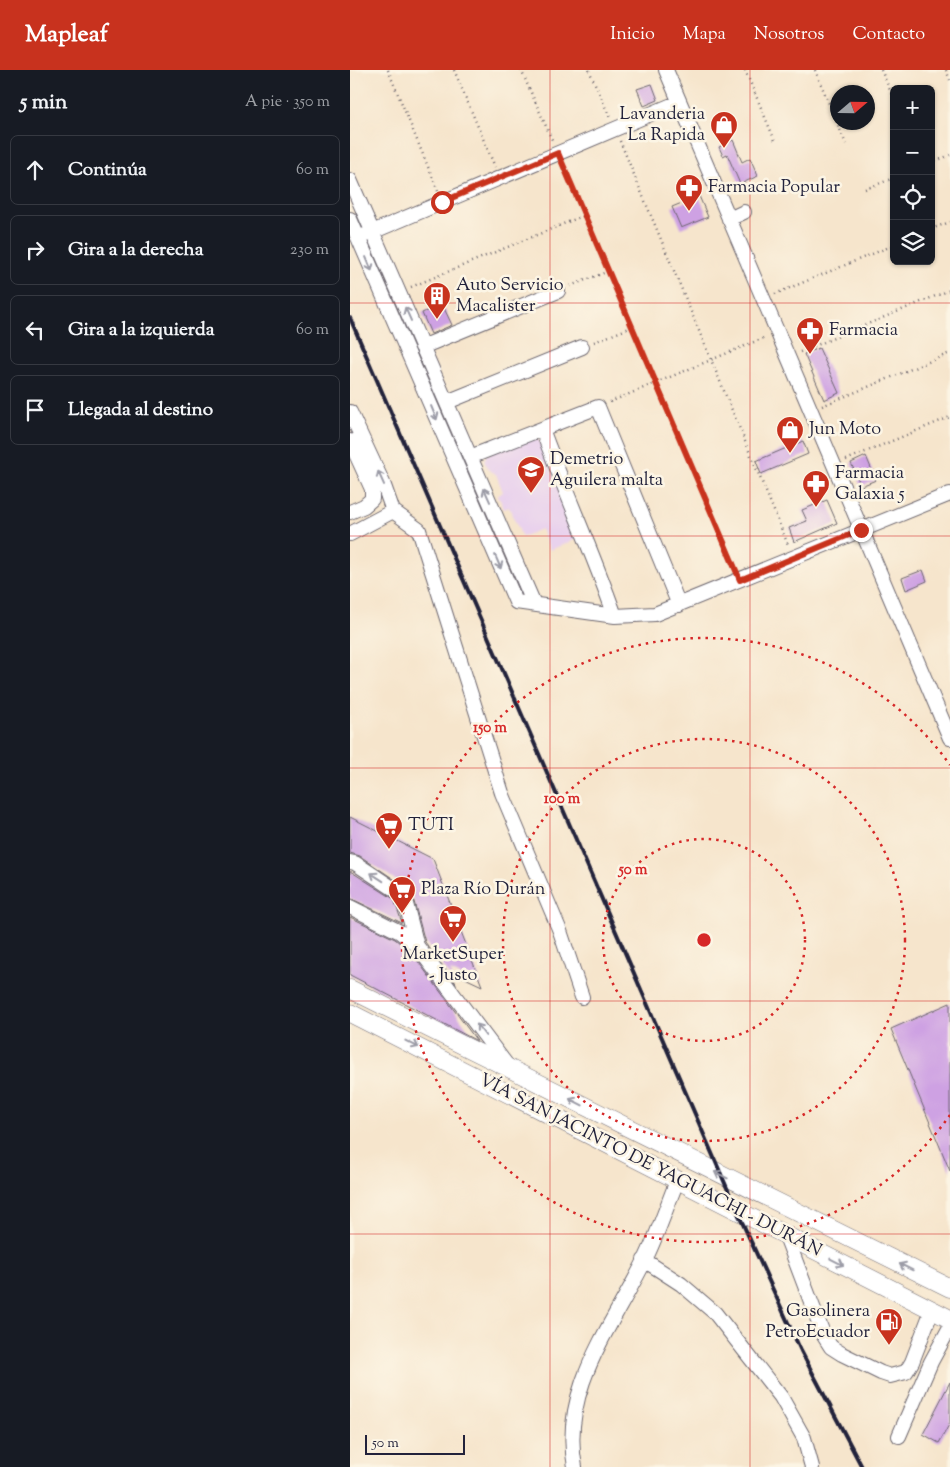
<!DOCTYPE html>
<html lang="es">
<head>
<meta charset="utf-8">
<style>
  :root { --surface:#171b24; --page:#20242c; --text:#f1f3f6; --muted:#9ea1a6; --line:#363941; --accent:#c8321e }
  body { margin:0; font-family:"Sorts Mill Goudy",serif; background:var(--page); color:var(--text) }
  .controls { position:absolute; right:15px; top:15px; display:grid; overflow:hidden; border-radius:8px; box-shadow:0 1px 4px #0004 }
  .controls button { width:45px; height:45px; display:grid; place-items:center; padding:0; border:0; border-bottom:1px solid var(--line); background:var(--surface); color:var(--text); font:25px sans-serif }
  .compass { position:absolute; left:480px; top:15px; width:45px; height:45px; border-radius:50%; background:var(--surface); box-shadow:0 1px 4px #0004; rotate:70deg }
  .scale { position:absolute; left:15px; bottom:12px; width:100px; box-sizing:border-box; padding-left:5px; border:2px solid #22223b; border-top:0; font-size:14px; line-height:18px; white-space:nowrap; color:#22223b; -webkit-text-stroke:4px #fcf5e5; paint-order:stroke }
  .stop { position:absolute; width:15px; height:15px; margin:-11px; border:4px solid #c8321e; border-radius:50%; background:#fff }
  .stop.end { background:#c8321e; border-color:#fff; box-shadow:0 1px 5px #0008 }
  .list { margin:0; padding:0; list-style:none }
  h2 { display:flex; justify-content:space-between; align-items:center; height:65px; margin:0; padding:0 20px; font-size:21px }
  h2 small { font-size:16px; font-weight:400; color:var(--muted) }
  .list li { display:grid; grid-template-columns:32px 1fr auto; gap:15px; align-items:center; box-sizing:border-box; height:70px; margin:0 10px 10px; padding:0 10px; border:1px solid var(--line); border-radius:8px }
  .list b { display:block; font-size:19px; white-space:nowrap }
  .list em { font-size:16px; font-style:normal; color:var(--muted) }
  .icon { flex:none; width:28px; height:28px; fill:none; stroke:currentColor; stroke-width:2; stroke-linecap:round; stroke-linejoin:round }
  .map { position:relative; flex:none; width:600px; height:1397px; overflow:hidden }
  header { display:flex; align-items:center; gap:30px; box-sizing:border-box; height:70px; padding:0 25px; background:var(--accent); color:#fff }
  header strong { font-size:24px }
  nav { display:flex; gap:28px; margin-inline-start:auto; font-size:18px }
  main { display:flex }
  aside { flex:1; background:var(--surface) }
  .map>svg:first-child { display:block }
</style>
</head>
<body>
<header>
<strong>Mapleaf</strong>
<nav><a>Inicio</a><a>Mapa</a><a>Nosotros</a><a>Contacto</a></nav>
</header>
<main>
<aside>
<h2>5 min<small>A pie · 350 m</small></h2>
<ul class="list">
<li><svg class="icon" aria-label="ahead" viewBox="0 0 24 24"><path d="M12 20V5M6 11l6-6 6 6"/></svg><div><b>Continúa</b></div><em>60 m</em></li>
<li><svg class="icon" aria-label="right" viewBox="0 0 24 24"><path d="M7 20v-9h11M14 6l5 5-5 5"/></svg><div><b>Gira a la derecha</b></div><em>230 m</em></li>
<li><svg class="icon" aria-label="left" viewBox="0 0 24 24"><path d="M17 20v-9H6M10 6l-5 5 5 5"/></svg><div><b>Gira a la izquierda</b></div><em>60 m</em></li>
<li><svg class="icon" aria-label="arrive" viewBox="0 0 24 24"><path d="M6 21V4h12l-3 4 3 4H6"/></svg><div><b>Llegada al destino</b></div></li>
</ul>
</aside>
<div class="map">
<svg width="600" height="1397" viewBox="0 0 600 1397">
  <rect width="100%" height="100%" fill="#fcf5e5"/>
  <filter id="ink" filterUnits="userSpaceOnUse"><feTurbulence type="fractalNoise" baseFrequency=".02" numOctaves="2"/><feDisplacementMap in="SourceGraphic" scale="10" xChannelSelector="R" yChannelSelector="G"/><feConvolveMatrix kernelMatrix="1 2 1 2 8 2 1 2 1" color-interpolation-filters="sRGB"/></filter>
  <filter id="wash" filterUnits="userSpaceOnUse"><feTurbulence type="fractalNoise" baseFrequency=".0096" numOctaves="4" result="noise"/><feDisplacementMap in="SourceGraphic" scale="20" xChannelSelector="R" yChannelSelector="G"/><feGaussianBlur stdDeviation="1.12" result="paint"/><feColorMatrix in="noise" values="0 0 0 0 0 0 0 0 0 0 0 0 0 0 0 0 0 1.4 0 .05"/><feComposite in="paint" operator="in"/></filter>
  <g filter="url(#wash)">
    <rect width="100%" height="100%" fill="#f6e5cc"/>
    <!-- built -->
    <path fill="#e9d2ed" d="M180,366L189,370L229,468L200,480L191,459L172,467L159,437L154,439L148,425L153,422L146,404L139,400L134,391L137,384Z"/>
    <g id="blocks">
      <!-- building -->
      <path fill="#cea1e3" d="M302,14L308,30L294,36L287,19Z
        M383,70L392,92L400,88L408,106L390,114L377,84L373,86L369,77Z
        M349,126L358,147L331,158L322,137Z
        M92,234L102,255L81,264L72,243Z
        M469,278L489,323L474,330L454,284Z
        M453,371L458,384L411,404L406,391Z
        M516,386L526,410L511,416L501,393Z
        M477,430L487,453L444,472L439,458L457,451L452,440Z
        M573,500L577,511L556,520L552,508Z
        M0,747L83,789L132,916L100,901L106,914L75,872L63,828L57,818L10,786L0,783Z
        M0,801L44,829L52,853L0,828Z
        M0,847L45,869L61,882L127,971L0,905Z
        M600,933V1101L541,959Z
        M600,1312V1353L589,1373L573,1364Z"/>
    </g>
  </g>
  <g filter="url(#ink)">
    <use href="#blocks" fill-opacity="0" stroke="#6c666e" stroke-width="1"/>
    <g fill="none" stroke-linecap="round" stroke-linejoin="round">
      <defs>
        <path id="minor" d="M316,0L600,668
          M0,110L184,534
          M0,149L166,532L265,546L305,544L600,424
          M379,149L394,142
          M15,165L329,32
          M72,277L208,221
          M97,332L232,277
          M0,342L33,413L43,441L0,464
          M192,359C215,422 243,483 265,546
          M0,371L22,419V429L14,436L0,442
          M120,387L248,337L329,535
          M43,441L69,460L152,723L210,861L232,927
          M0,792L5,793L50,823L55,830L67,876
          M0,837L50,862L67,876L159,998
          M436,1166L474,1266L481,1277L492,1284L531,1303L540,1306L556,1302L562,1292L582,1240
          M294,1190L331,1214L365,1243L431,1327L454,1368L462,1397
          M549,1366L581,1292L600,1257
          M225,1397C210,1320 261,1258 294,1192C307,1166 316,1138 327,1111"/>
        <path id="major" d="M0,919L600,1218
          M0,943L600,1249"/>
      </defs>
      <!-- minor casing -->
      <use href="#minor" stroke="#6c666e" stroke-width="16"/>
      <!-- major casing -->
      <use href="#major" stroke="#6c666e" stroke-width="19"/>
      <!-- path -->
      <path stroke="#6c666e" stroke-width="2.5" stroke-dasharray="1 4" stroke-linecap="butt" d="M38,0L88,121
        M104,0L145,97
        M171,0L203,72
        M239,0L260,48
        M395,0L426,73
        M465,0L496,74
        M531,0L544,29
        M596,0L600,10
        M270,71L439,477
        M581,93L600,85
        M213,95L385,497
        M515,119L544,108
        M581,159L600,152
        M220,216L259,201
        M61,217L235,145
        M425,224L544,175
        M244,272L282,257
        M450,282L600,220
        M260,332L416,267
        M472,336L600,283
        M496,390L600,347"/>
      <!-- minor -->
      <use href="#minor" stroke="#fff" stroke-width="14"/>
      <!-- major -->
      <use href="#major" stroke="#fff" stroke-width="18"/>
      <!-- rail -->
      <path stroke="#22223b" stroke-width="4" d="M0,248L387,1141L451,1281L512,1397"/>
    </g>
    <!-- one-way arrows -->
    <defs><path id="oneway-shaft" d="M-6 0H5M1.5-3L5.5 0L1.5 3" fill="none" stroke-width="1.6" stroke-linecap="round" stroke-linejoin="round" transform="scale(1.25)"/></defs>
    <g stroke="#9c9ca7">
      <use href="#oneway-shaft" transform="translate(19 194) rotate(67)"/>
      <use href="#oneway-shaft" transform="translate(58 244) rotate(-114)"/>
      <use href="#oneway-shaft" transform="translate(84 343) rotate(67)"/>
      <use href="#oneway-shaft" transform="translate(31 408) rotate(-114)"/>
      <use href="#oneway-shaft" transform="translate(137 425) rotate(-114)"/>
      <use href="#oneway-shaft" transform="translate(148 492) rotate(67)"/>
      <use href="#oneway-shaft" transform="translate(27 807) rotate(-147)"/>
      <use href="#oneway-shaft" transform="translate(131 960) rotate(-127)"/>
      <use href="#oneway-shaft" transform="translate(62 974) rotate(27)"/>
      <use href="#oneway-shaft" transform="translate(226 1032) rotate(-153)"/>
      <use href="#oneway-shaft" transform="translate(371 1105) rotate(-153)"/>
      <use href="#oneway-shaft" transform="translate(487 1192) rotate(27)"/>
      <use href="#oneway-shaft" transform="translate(556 1197) rotate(-154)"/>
    </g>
  </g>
  <g fill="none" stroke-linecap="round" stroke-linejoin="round" filter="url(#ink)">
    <!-- route -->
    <path stroke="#c8321e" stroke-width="6" d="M92,132L208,83L390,510L511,460"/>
  </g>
  <!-- grid -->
  <path fill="none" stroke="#d62828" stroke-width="1" stroke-opacity="0.55" d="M200,0V1397M400,0V1397M0,233H600M0,466H600M0,698H600M0,931H600M0,1164H600"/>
  <!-- distance rings -->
  <g fill="none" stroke="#d62828" stroke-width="2.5" stroke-dasharray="2.5 5">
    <circle cx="354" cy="870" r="101"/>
    <circle cx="354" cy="870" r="201"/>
    <path d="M600 1045A302 302 0 1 1 600 695"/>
  </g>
  <!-- icons -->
  <defs>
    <symbol id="shop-pin" viewBox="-11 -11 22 30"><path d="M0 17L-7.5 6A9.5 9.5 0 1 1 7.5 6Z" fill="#c8321e" stroke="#fcf5e5"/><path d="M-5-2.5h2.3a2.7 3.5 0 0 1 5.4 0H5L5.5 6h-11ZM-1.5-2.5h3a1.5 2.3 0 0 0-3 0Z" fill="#fff"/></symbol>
    <symbol id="pharmacy-pin" viewBox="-11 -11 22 30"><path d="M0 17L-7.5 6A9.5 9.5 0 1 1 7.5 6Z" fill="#c8321e" stroke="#fcf5e5"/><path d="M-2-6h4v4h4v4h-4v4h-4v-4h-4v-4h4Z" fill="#fff"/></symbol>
    <symbol id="building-pin" viewBox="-11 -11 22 30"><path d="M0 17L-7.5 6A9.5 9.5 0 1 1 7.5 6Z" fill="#c8321e" stroke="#fcf5e5"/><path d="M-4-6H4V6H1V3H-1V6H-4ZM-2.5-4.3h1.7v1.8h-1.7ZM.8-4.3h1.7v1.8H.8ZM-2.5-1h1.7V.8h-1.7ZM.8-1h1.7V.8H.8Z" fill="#fff"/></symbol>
    <symbol id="school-pin" viewBox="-11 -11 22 30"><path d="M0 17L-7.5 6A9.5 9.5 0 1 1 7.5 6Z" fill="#c8321e" stroke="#fcf5e5"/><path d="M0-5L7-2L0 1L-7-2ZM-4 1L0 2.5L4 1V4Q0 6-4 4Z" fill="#fff"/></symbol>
    <symbol id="supermarket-pin" viewBox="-11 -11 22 30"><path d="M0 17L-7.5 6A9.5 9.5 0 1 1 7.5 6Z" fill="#c8321e" stroke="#fcf5e5"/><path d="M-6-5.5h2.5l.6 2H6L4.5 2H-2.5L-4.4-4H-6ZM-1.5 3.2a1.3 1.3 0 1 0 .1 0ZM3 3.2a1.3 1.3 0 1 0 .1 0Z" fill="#fff"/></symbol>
    <symbol id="fuel-pin" viewBox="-11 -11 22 30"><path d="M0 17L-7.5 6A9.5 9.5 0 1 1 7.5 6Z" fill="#c8321e" stroke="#fcf5e5"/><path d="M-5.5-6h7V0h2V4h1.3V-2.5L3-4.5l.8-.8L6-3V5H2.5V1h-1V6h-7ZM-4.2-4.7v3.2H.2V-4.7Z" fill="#fff"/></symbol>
  </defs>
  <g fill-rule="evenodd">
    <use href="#shop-pin" x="358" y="39" width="32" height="43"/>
    <use href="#pharmacy-pin" x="323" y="102" width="32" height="43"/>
    <use href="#building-pin" x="71" y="210" width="32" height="43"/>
    <use href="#pharmacy-pin" x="444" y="245" width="32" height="43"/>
    <use href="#shop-pin" x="424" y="344" width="32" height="43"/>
    <use href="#school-pin" x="165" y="384" width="32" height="43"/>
    <use href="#pharmacy-pin" x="450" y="398" width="32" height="43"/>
    <use href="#supermarket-pin" x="23" y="740" width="32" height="43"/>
    <use href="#supermarket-pin" x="36" y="804" width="32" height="43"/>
    <use href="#supermarket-pin" x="87" y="833" width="32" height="43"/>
    <use href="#fuel-pin" x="523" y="1236" width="32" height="43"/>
  </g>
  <g text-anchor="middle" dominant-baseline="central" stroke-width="5" stroke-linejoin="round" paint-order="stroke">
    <!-- poi labels -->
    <g font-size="18" fill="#22223b" stroke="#fcf5e5" text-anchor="start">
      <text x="355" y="45" text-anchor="end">Lavanderia<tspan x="355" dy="21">La Rapida</tspan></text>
      <text x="358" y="118">Farmacia Popular</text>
      <text x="106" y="216">Auto Servicio<tspan x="106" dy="21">Macalister</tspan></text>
      <text x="479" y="261">Farmacia</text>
      <text x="459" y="360">Jun Moto</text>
      <text x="200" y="390">Demetrio<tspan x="200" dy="21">Aguilera malta</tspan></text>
      <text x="485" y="404">Farmacia<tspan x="485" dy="21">Galaxia 5</tspan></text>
      <text x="58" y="756">TUTI</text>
      <text x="71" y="820">Plaza Río Durán</text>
      <text x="103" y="885" text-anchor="middle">MarketSuper<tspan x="103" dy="21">- Justo</tspan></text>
      <text x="520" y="1242" text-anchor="end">Gasolinera<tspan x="520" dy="21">PetroEcuador</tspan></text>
    </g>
    <!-- street labels -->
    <g font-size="18" fill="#22223b" stroke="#fcf5e5">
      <text transform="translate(300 1096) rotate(27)">VÍA SAN JACINTO DE YAGUACHI - DURÁN</text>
    </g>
  </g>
  <circle cx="354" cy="870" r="8" fill="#d62828" stroke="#fcf5e5" stroke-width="2.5"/>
  <g font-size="15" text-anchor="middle" font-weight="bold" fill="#d62828" stroke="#fcf5e5" stroke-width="5" stroke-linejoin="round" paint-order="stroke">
    <text x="140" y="662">150 m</text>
    <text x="212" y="733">100 m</text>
    <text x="283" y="804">50 m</text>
  </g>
</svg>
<div class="controls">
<button>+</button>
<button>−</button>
<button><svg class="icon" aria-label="locate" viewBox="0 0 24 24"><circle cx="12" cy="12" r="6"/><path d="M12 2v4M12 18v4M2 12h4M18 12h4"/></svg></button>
<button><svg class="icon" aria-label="layers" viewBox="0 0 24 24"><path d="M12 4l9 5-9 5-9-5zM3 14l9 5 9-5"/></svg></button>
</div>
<svg class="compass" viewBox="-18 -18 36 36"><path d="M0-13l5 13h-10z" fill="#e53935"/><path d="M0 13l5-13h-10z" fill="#9ea1a6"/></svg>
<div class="scale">50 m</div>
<div class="stop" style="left:92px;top:132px"></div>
<div class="stop end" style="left:511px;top:460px"></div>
</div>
</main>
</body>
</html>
